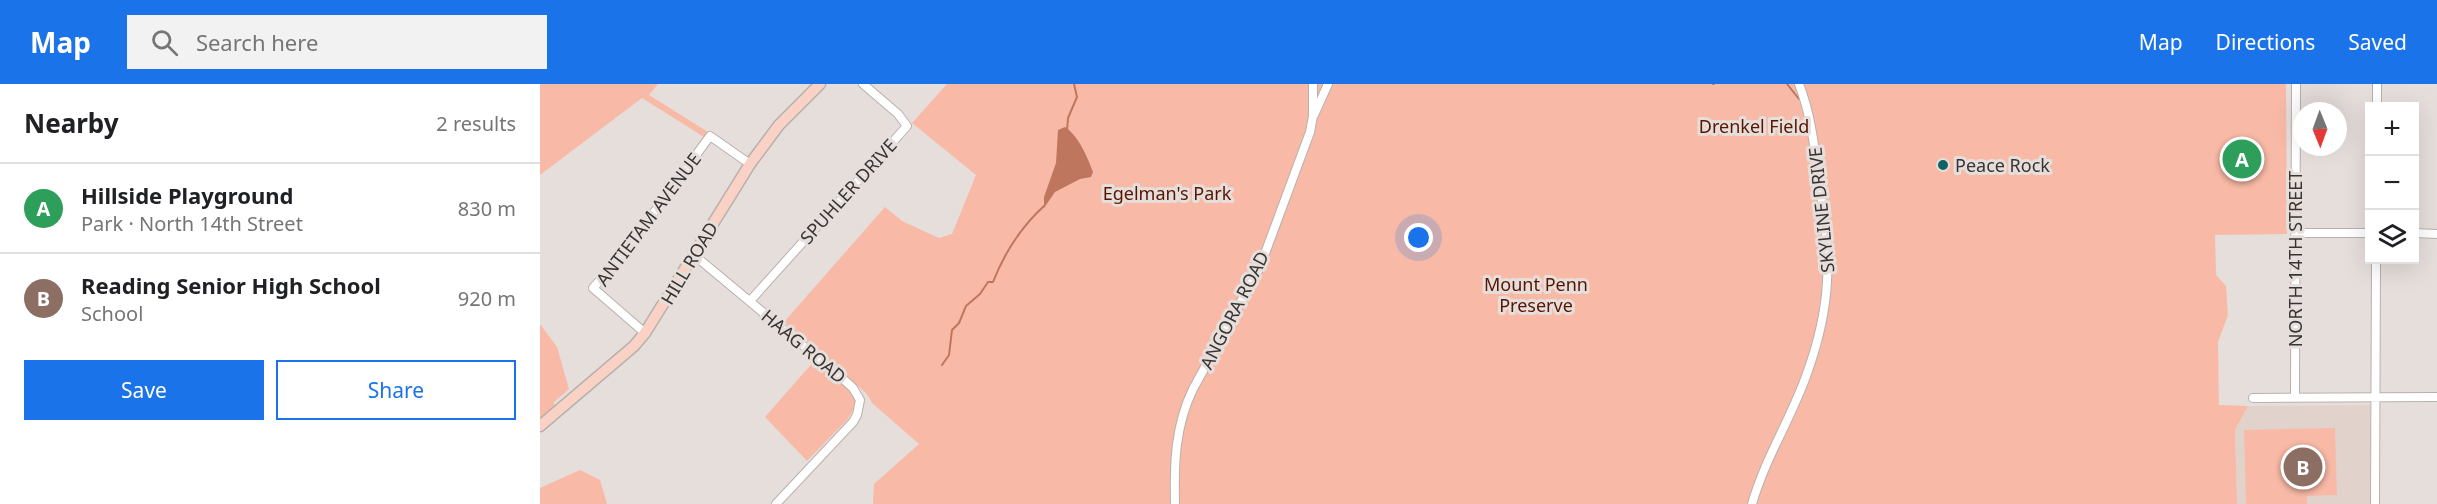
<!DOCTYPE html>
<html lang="en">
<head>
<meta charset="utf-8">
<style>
  :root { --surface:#fff; --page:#f2f2f2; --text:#202124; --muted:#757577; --line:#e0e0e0; --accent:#1a73e8 }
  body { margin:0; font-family:"Noto Sans",sans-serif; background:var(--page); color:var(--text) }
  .controls { position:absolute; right:18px; top:18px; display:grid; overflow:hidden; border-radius:0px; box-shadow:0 6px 24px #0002 }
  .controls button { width:54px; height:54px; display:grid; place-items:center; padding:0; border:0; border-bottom:2px solid var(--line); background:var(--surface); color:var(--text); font:30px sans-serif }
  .compass { position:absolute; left:1753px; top:18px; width:54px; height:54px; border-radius:50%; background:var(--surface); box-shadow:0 6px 24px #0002; rotate:179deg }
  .you { position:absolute; left:879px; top:154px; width:21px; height:21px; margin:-15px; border:4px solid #fff; border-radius:50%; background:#1a73e8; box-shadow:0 0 0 9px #1a73e833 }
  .badge { display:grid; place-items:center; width:39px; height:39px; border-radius:50%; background:var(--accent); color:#fff; font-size:20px; font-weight:700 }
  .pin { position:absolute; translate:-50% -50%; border:3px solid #fff; box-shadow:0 2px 6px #0006 }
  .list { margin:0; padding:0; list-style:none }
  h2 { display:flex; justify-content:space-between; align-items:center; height:78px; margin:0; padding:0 24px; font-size:26px }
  h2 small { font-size:20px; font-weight:400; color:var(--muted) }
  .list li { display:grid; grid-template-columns:39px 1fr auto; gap:18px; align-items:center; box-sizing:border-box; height:90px; padding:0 24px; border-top:2px solid var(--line) }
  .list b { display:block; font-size:22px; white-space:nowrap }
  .list p { margin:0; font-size:20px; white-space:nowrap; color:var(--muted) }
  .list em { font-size:20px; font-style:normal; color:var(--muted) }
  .actions { display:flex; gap:12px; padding:18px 24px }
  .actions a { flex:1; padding:14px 0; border:2px solid var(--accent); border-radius:0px; text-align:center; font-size:21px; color:var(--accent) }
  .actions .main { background:var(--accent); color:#fff }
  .icon { flex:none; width:33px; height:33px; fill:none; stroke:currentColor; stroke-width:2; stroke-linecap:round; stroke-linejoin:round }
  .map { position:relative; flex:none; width:1897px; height:420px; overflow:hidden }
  header { display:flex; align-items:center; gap:36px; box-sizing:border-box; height:84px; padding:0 30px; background:var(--accent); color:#fff }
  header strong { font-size:28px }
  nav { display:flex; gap:33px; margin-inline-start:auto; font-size:21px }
  .search { width:420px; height:54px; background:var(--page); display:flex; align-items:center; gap:15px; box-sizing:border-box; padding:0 21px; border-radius:0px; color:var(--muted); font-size:22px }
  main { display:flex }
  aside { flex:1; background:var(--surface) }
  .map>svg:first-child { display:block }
</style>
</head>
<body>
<header>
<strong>Map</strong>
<div class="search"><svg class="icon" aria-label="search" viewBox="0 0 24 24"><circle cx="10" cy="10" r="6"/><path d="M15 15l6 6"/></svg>Search here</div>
<nav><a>Map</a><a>Directions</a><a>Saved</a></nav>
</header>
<main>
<aside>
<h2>Nearby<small>2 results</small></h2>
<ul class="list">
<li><span class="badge" style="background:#2e9e5b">A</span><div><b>Hillside Playground</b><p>Park · North 14th Street</p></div><em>830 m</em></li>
<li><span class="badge" style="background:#8d6e63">B</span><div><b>Reading Senior High School</b><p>School</p></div><em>920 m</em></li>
</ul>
<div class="actions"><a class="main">Save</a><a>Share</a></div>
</aside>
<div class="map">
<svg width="1897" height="420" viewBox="0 0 1897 420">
  <rect width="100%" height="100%" fill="#e6dedb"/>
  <!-- built -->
  <path fill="#e2d2cc" d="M1830,321V420H1697L1695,346L1708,322Z"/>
  <!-- green -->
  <path fill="#f8baa6" d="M0,0H118L109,11L168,48L164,53L102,14L0,91Z
    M407,0H1746L1747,150L1675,151L1676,191L1686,202L1688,231L1678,258L1679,321L1708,322L1695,346L1697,420H333L334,400L379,360L332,319L327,310L244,238L345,123L362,137L399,154L412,150L436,91L372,39Z
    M0,240L17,263L29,305L13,319L16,322L0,335Z
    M275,276L306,301L315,316V323L308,335L267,377L225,333Z
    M1795,344L1797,411L1767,412V420H1706L1704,346Z
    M40,386L60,396L67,420H0V404Z"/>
  <!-- water -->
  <path fill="#bf765f" d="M525,43C538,51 548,74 553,88L551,93L540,95L515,108L504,124V113L516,79L518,46Z"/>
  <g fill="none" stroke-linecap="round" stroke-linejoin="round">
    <!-- stream -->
    <path stroke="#bf765f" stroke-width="2" d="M1173,0H1174
      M1247,0L1259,15
      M527,47L528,34L537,13L534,0
      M402,281L409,271L412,246L419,239L426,222L440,210L448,198H453C464,170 481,143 504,122"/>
    <defs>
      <path id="street" d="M1837,22V0
        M774,31L788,0
        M1755,149H1830
        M1874,149L1897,150
        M154,171L302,294L313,304L320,316L317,331L313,338L236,420
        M210,217L367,42L358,30L323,0
        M105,249L53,204L81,173L170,52L210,80
        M1755,313L1756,0
        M1713,314L1897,313
        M635,420C634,380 635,342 653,305L720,183L770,48L773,32V0
        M1212,420C1225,375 1249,338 1265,295C1295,215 1290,170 1278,89C1274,59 1270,28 1259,0
        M1835,420L1836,176"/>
      <path id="secondary" d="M0,342L94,262L105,249L210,80L239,41L280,0"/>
    </defs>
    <!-- street casing -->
    <use href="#street" stroke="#b8b0ad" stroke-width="10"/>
    <!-- secondary casing -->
    <use href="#secondary" stroke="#b8b0ad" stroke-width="13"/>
    <!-- street -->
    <use href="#street" stroke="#fff" stroke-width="8"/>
    <!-- secondary -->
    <use href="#secondary" stroke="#f9d2c5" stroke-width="10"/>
  </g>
  <!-- markers -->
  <circle fill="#116264" stroke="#e6dedb" stroke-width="2" cx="1403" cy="81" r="6"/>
  <g text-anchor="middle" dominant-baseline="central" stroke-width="6" stroke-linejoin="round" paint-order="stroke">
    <!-- park labels -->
    <g font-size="18" fill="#581500" stroke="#e6dedb">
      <text x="1214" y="42">Drenkel Field</text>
      <text x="627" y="109">Egelman's Park</text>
      <text x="996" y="200">Mount Penn<tspan x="996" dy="21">Preserve</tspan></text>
    </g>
    <!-- poi labels -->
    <g font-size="18" fill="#373433" stroke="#e6dedb" text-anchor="start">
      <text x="1415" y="81">Peace Rock</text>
    </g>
    <!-- street labels -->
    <g font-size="18" fill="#373433" stroke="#e6dedb">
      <text transform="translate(308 107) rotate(-48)">SPUHLER DRIVE</text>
      <text transform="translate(1281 126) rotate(-96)">SKYLINE DRIVE</text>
      <text transform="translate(108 135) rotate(-53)">ANTIETAM AVENUE</text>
      <text transform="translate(1755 175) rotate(-90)">NORTH 14TH STREET</text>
      <text transform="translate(149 179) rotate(-59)">HILL ROAD</text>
      <text transform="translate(694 226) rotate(-63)">ANGORA ROAD</text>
      <text transform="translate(264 262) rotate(40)">HAAG ROAD</text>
    </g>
  </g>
</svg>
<div class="controls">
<button>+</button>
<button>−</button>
<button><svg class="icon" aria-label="layers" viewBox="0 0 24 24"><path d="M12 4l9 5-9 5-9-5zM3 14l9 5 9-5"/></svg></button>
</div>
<svg class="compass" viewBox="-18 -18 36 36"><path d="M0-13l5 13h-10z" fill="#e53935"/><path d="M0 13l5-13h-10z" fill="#757577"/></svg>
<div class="you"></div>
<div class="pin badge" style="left:1702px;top:75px;background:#2e9e5b">A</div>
<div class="pin badge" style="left:1763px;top:383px;background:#8d6e63">B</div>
</div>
</main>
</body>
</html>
